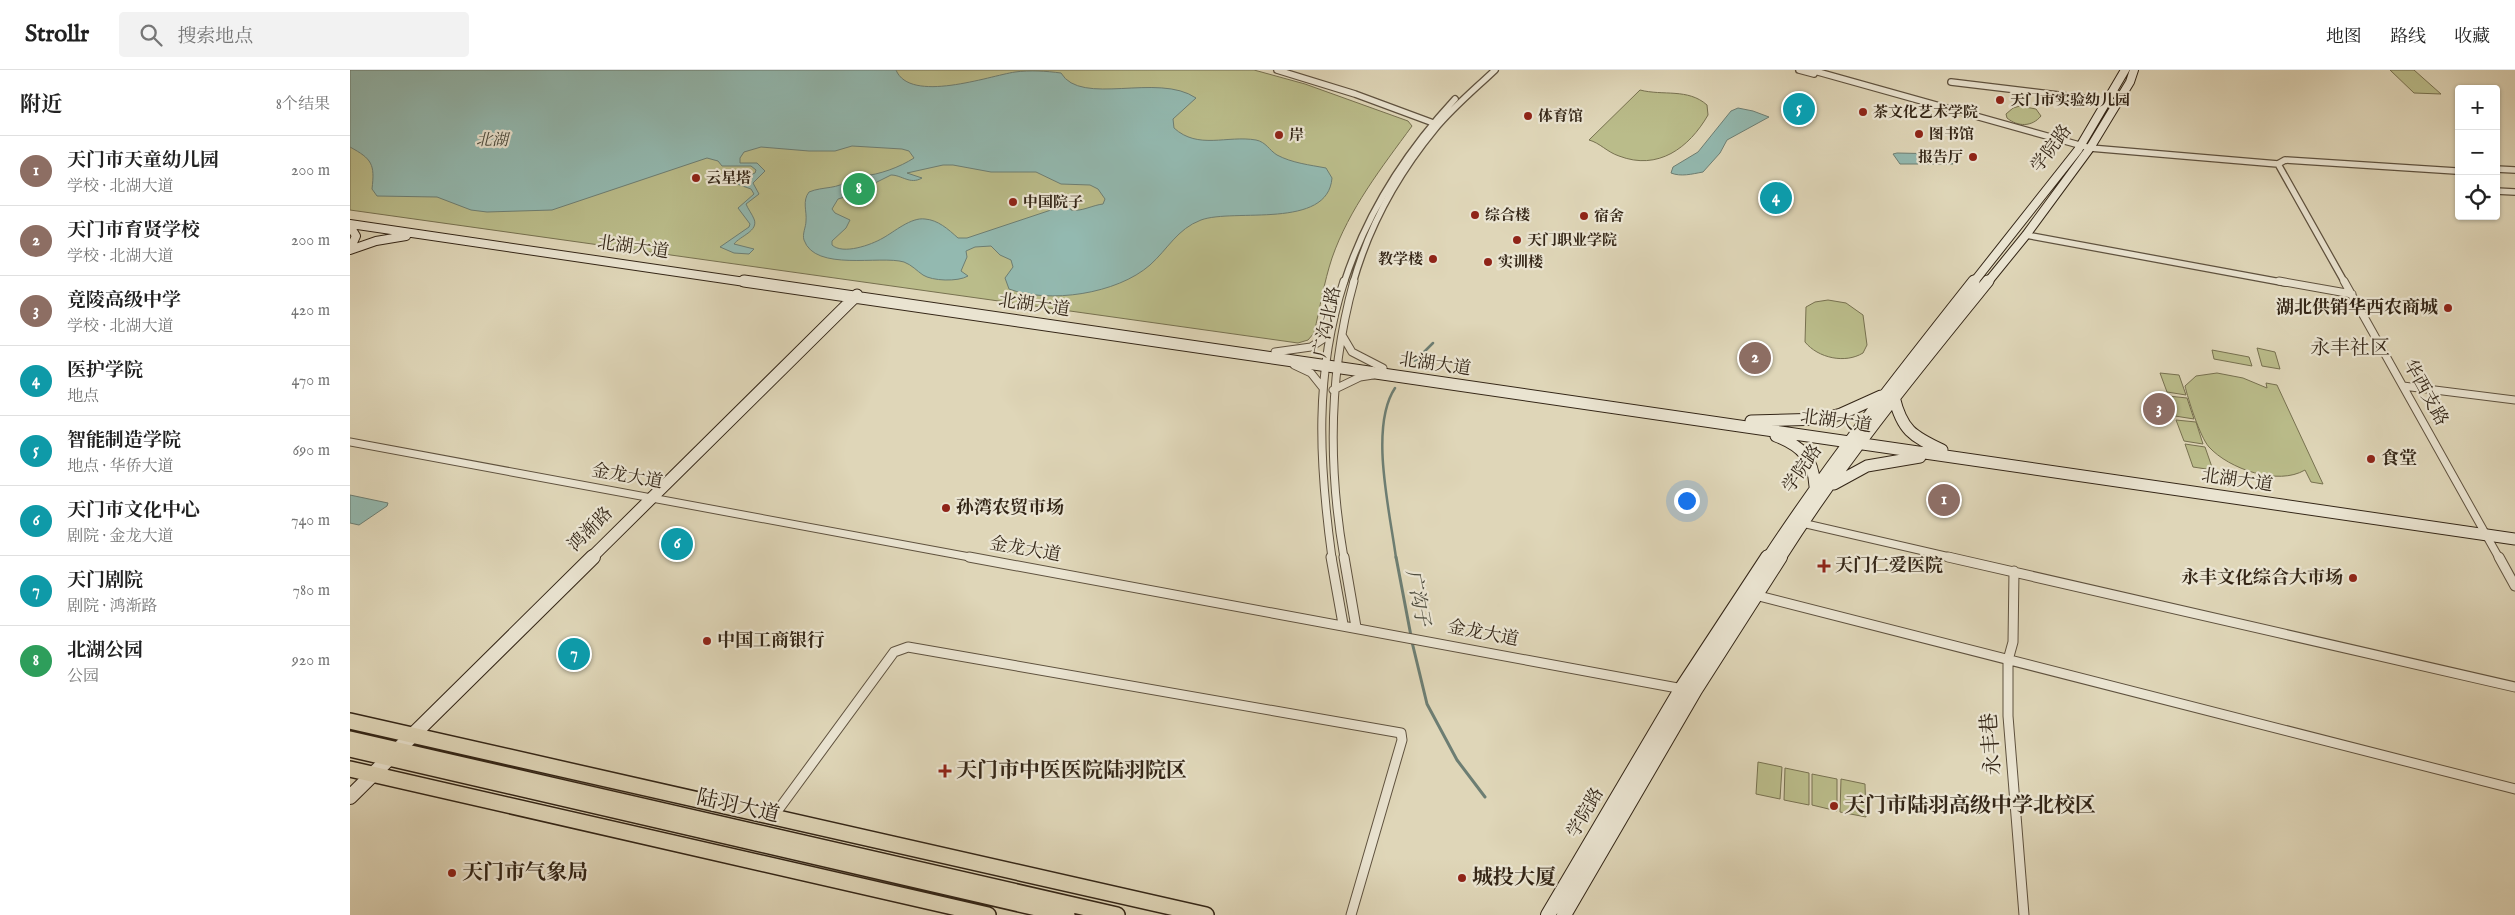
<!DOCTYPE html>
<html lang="zh">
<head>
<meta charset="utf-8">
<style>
  :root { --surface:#fff; --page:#f2f2f2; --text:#222; --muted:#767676; --line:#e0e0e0; --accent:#8f2418 }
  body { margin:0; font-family:"IM FELL English","Noto Serif SC",serif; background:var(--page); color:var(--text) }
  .controls { position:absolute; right:15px; top:15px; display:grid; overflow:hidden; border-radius:5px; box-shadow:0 1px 4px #0004 }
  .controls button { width:45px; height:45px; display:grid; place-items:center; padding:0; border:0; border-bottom:1px solid var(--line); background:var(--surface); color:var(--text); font:25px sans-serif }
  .you { position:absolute; left:1336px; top:430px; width:18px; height:18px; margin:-12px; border:4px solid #fff; border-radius:50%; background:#1a73e8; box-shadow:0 0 0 8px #1a73e833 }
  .badge { display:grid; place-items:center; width:32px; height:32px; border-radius:50%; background:var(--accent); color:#fff; font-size:16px; font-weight:700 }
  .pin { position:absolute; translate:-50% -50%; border:2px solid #fff; box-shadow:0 1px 5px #0006 }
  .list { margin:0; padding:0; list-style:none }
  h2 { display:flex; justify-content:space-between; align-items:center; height:65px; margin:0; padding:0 20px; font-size:21px }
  h2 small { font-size:16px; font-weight:400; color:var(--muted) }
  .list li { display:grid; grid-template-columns:32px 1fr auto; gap:15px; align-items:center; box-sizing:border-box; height:70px; padding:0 20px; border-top:1px solid var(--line) }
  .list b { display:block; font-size:19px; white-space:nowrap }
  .list p { margin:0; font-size:16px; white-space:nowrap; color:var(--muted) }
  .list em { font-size:16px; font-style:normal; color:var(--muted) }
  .icon { flex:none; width:28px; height:28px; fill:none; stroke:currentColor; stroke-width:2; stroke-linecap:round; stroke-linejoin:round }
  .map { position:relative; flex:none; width:2165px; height:845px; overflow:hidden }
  header { display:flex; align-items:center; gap:30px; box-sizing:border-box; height:70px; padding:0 25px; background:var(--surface); border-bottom:1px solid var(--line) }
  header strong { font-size:24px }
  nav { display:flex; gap:28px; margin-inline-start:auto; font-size:18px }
  .search { width:350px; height:45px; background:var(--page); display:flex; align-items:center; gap:12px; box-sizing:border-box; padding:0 18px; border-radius:5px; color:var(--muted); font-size:19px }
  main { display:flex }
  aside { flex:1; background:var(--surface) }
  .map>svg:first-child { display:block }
</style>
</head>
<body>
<header>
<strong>Strollr</strong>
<div class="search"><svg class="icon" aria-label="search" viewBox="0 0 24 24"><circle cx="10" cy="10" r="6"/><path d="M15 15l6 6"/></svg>搜索地点</div>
<nav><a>地图</a><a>路线</a><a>收藏</a></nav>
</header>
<main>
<aside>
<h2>附近<small>8个结果</small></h2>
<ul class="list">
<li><span class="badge" style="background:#8d6e63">1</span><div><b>天门市天童幼儿园</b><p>学校 · 北湖大道</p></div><em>200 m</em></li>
<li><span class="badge" style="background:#8d6e63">2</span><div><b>天门市育贤学校</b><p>学校 · 北湖大道</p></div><em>200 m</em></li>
<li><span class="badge" style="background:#8d6e63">3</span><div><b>竟陵高级中学</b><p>学校 · 北湖大道</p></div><em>420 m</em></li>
<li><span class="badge" style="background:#0f9aa8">4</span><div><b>医护学院</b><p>地点</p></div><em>470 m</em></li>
<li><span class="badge" style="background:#0f9aa8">5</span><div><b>智能制造学院</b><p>地点 · 华侨大道</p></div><em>690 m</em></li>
<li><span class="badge" style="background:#0f9aa8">6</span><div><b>天门市文化中心</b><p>剧院 · 金龙大道</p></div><em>740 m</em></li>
<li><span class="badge" style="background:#0f9aa8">7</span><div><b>天门剧院</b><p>剧院 · 鸿渐路</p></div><em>780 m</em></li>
<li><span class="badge" style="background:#2e9e5b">8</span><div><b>北湖公园</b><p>公园</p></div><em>920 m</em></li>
</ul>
</aside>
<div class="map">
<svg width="2165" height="845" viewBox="0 0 2165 845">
  <rect width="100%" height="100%" fill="#dfd6b8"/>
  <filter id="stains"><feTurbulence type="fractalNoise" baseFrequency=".004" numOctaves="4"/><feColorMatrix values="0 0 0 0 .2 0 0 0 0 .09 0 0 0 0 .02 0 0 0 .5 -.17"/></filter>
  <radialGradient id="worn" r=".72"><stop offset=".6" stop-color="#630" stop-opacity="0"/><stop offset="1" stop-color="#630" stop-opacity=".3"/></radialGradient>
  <!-- green -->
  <path fill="#babc8a" stroke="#777150" d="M0,0H904L955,14L1058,51L1062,56C1032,97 999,139 982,188C974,212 970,238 964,263L958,270L948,273L0,140Z
    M2040,0H2064L2091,24L2064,23Z
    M1290,20C1313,26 1338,18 1357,35L1358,45C1339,78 1308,101 1269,86C1257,82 1250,73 1239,70Z
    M1670,36L1686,39L1691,46C1682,57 1668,57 1657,48L1656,44L1663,38Z
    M1478,230L1496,233L1513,245L1517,275L1513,283C1495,294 1468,288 1455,272L1456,237L1465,232Z
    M1907,278L1925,282L1930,299L1912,296Z
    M1862,280L1899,287L1902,296L1864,289Z
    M1810,303L1829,305L1836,325L1817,322Z
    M1867,303L1893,308L1917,318L1916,313L1927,315L1973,414L1961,412L1955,400C1928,416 1879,399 1859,377C1850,367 1838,329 1835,316L1846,306Z
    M1818,326L1837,328L1844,349L1825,346Z
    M1826,350L1846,352L1853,374L1834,371Z
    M1835,374L1855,377L1863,400L1843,397Z
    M1408,692L1432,697L1430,729L1406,724Z
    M1435,698L1459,703V735L1434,730Z
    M1462,704L1487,709V741L1462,735Z
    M1491,709L1515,714L1516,747L1490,742Z"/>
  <!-- water -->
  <path fill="#93b9b0" stroke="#6d7e73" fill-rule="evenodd" d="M0,0H546C560,34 639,6 665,2C680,0 696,1 711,3C731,37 808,2 846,28L823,49L824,58C848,80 877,65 906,70C916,72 919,80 927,85C942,93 960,95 976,98L982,108C978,160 884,138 851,150C827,159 818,179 800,195C767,224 699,234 659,219L655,208L663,197L661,190L650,185L641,176L625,177L616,181L617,187L611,201L618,206C608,212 582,211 573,205C567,201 562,195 554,192C530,185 465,202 454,170C452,164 456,157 456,151C457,141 452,131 459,122C473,116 488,120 500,109L498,106L501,104C506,103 507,106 512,106C529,105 550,97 564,88L559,81L552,79L502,76L485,81H459L411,77L394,82L390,88V93H407L415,101L403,113L409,124L396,134C398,139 402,144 404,149C409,161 390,166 384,174L404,179L399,184L384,183L370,177L399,157L400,154L388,138L404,124L401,119L387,114L390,109L405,103L406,100L401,96H372L368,91L357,88L202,140L137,142L121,140L87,127L27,126L22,119C25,94 22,89 0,77ZM593,95H603L641,102H686L711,114L740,115L748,119L755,129L753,134C743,135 731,142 721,140L719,135H704V139L617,168H608C598,159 588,150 575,149C561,147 544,162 533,168C521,175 493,185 482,175V171L496,158L500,150L485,143L482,139L488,129L515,121L523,114L541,105C552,105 560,115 572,108L557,103Z
    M1388,38L1403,41L1419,47L1377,70L1370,83L1353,102C1342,104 1331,107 1321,103L1323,97L1348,82L1381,41Z
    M1547,83L1595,84L1603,94H1550L1543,84Z
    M0,425L38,433L37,436L9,455L0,453Z"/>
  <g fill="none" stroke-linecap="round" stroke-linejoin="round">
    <!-- stream-far1 -->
    <path stroke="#6d7e73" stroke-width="2.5" d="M1065,291L1083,273
      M1045,318C1019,357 1040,442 1046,488"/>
    <!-- stream -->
    <path stroke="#6d7e73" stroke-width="3" d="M1046,487L1061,566
      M1062,572L1077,634L1107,690L1135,727"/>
    <defs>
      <path id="street-far2" d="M927,0L1005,24L1086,54
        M1449,0L1464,4
        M1461,0L1740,78L1928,94L1935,90L2106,101L2109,103
        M1601,12L1758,31
        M1928,94L1995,213
        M2146,99L2165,100
        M2146,121L2165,122
        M1676,165L1936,213
        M994,213C1017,142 1055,83 1105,29
        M1003,213C1019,156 1048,104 1085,59C1102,38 1125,19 1145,0"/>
      <path id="street-far1" d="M1929,211L2002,224
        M1994,211L2149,488
        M992,265L1002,282L1033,298
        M925,282L961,277L979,265
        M944,295L961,303L973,318
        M2053,316L2165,330
        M983,320L1010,307L1023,305
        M0,372L625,488
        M1452,453L1604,488
        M982,488C969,393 964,304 994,211
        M994,488C978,396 979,301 1004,211"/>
      <path id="street" d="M619,487L1333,619
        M981,487L993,554
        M994,487L1006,557
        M1598,487L2165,617
        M2149,487L2165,516
        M1664,501L1663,572L1658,590V646L1674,845
        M1405,525L2165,719
        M423,747L544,582L558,577L1051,663L1052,670L1001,845"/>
      <path id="secondary-far2" d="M0,154L402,213
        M0,156L6,166L0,179
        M0,180L26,171L56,166
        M1623,213L1728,80L1775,0
        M1637,213L1676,165L1740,78L1780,12L1784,0"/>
      <path id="secondary-far1" d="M394,211L2165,469
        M1544,327C1552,360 1562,366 1592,380
        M1401,351L1473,349L1491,344L1531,326
        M1426,366C1452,376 1463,388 1465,416
        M1484,414L1517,396L1570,387
        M241,488L507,225
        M1418,488C1481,392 1552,302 1624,211
        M1430,488C1492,390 1565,301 1638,211"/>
      <path id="secondary" d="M0,727L243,487
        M1198,845L1332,618L1418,487
        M1214,845L1345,620L1430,487"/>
      <path id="primary" d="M0,651L856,845
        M0,669L767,845
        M0,679L717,845
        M0,699L638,845"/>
    </defs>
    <!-- street-far2 casing -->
    <use href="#street-far2" stroke="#5f523f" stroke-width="8"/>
    <!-- street-far1 casing -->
    <use href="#street-far1" stroke="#5f523f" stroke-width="9"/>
    <!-- street casing -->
    <use href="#street" stroke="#5f523f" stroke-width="11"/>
    <!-- secondary-far2 casing -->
    <use href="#secondary-far2" stroke="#342617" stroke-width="10"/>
    <!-- secondary-far1 casing -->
    <use href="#secondary-far1" stroke="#342617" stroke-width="13"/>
    <!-- secondary casing -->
    <use href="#secondary" stroke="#342617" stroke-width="16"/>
    <!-- primary casing -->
    <use href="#primary" stroke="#342617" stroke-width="18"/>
    <!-- street-far2 -->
    <use href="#street-far2" stroke="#eae4d1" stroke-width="5.5"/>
    <!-- street-far1 -->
    <use href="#street-far1" stroke="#eae4d1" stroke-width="7"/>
    <!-- street -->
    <use href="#street" stroke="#eae4d1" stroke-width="9"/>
    <!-- secondary-far2 -->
    <use href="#secondary-far2" stroke="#eae4d1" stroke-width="8"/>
    <!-- secondary-far1 -->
    <use href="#secondary-far1" stroke="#eae4d1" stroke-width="11"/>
    <!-- secondary -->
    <use href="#secondary" stroke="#eae4d1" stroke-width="14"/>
    <!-- primary -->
    <use href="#primary" stroke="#dfd6b8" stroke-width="15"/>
  </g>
  <!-- markers -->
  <g fill="#8f2418" stroke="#eae4d1" stroke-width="2">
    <circle cx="1650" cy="30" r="5"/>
    <circle cx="1513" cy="42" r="5"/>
    <circle cx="1178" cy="46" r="5"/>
    <circle cx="1569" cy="64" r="5"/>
    <circle cx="929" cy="65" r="5"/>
    <circle cx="1623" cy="87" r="5"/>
    <circle cx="346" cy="108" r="5"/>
    <circle cx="663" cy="132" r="5"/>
    <circle cx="1125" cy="145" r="5"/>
    <circle cx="1234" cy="146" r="5"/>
    <circle cx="1167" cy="170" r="5"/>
    <circle cx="1083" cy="189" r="5"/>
    <circle cx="1138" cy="192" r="5"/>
    <circle cx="2098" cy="238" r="5"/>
    <circle cx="2021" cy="389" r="5"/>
    <circle cx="596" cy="438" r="5"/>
    <path d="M1471.5 488.5h5v5h5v5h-5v5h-5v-5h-5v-5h5z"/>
    <circle cx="2003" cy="508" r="5"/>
    <circle cx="357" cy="571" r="5"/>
    <path d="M592.5 693.5h5v5h5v5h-5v5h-5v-5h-5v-5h5z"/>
    <circle cx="1484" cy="736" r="5"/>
    <circle cx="102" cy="803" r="5"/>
    <circle cx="1112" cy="808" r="5"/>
  </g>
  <g text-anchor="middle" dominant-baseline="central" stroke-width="4.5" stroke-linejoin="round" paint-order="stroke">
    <!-- far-poi labels -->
    <g font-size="15" font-weight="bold" fill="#342617" stroke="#eae4d1" text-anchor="start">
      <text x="1660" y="30">天门市实验幼儿园</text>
      <text x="1523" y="42">茶文化艺术学院</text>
      <text x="1188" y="46">体育馆</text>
      <text x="1579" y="64">图书馆</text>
      <text x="939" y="65">岸</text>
      <text x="1613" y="87" text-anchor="end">报告厅</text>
      <text x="356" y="108">云星塔</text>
      <text x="673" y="132">中国院子</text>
      <text x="1135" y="145">综合楼</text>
      <text x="1244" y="146">宿舍</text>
      <text x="1177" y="170">天门职业学院</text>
      <text x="1073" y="189" text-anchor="end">教学楼</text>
      <text x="1148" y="192">实训楼</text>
    </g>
    <!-- far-water labels -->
    <g font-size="16" font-style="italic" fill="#4c4b3d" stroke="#eae4d1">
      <text x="142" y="71">北湖</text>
    </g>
    <!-- street labels -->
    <g font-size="18" fill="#342617" stroke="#eae4d1">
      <text transform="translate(1702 79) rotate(-53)">学院路</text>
      <text transform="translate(283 178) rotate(8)">北湖大道</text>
      <text transform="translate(684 236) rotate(8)">北湖大道</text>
      <text transform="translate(978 252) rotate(-78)">广沟北路</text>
      <text transform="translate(1085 295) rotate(8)">北湖大道</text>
      <text transform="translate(2075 323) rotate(61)">华西支路</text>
      <text transform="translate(1486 352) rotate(8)">北湖大道</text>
      <text transform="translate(1453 399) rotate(-55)">学院路</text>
      <text transform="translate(277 407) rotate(10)">金龙大道</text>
      <text transform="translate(1887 411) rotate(8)">北湖大道</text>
      <text transform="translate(241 460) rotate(-45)">鸿渐路</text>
      <text transform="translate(675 480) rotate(10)">金龙大道</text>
      <text transform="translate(1133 564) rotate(11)">金龙大道</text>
      <text transform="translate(1236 743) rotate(-60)">学院路</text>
    </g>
    <!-- poi labels -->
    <g font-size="18" font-weight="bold" fill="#342617" stroke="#eae4d1" text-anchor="start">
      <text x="2088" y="238" text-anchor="end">湖北供销华西农商城</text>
      <text x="2031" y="389">食堂</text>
      <text x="606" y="438">孙湾农贸市场</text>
      <text x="1485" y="496">天门仁爱医院</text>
      <text x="1993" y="508" text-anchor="end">永丰文化综合大市场</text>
      <text x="367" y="571">中国工商银行</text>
    </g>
    <!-- water labels -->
    <g font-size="19" font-style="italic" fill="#4c4b3d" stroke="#eae4d1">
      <text transform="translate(1067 528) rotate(79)">广沟子</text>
    </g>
    <!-- quarter labels -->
    <g font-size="20" fill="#342617" stroke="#eae4d1">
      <text x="2000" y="278">永丰社区</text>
    </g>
    <!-- near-street labels -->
    <g font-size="21" fill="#342617" stroke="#eae4d1">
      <text transform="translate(1642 674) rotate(-94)">永丰巷</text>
      <text transform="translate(388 737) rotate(13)">陆羽大道</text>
    </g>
    <!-- near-poi labels -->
    <g font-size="21" font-weight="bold" fill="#342617" stroke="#eae4d1" text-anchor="start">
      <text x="606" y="701">天门市中医医院陆羽院区</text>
      <text x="1494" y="736">天门市陆羽高级中学北校区</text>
      <text x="112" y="803">天门市气象局</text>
      <text x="1122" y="808">城投大厦</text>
    </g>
  </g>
  <rect width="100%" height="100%" filter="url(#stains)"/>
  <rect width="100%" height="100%" fill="url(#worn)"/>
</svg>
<div class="controls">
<button>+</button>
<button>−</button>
<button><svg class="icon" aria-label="locate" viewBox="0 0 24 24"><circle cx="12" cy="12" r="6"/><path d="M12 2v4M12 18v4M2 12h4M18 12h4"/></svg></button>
</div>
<div class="you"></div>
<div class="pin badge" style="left:1594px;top:430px;background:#8d6e63">1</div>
<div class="pin badge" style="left:1405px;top:288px;background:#8d6e63">2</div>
<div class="pin badge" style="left:1809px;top:339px;background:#8d6e63">3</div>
<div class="pin badge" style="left:1426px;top:128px;background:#0f9aa8">4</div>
<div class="pin badge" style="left:1449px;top:39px;background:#0f9aa8">5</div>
<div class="pin badge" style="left:327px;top:474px;background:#0f9aa8">6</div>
<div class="pin badge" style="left:224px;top:584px;background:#0f9aa8">7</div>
<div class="pin badge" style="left:509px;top:119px;background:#2e9e5b">8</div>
</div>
</main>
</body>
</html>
